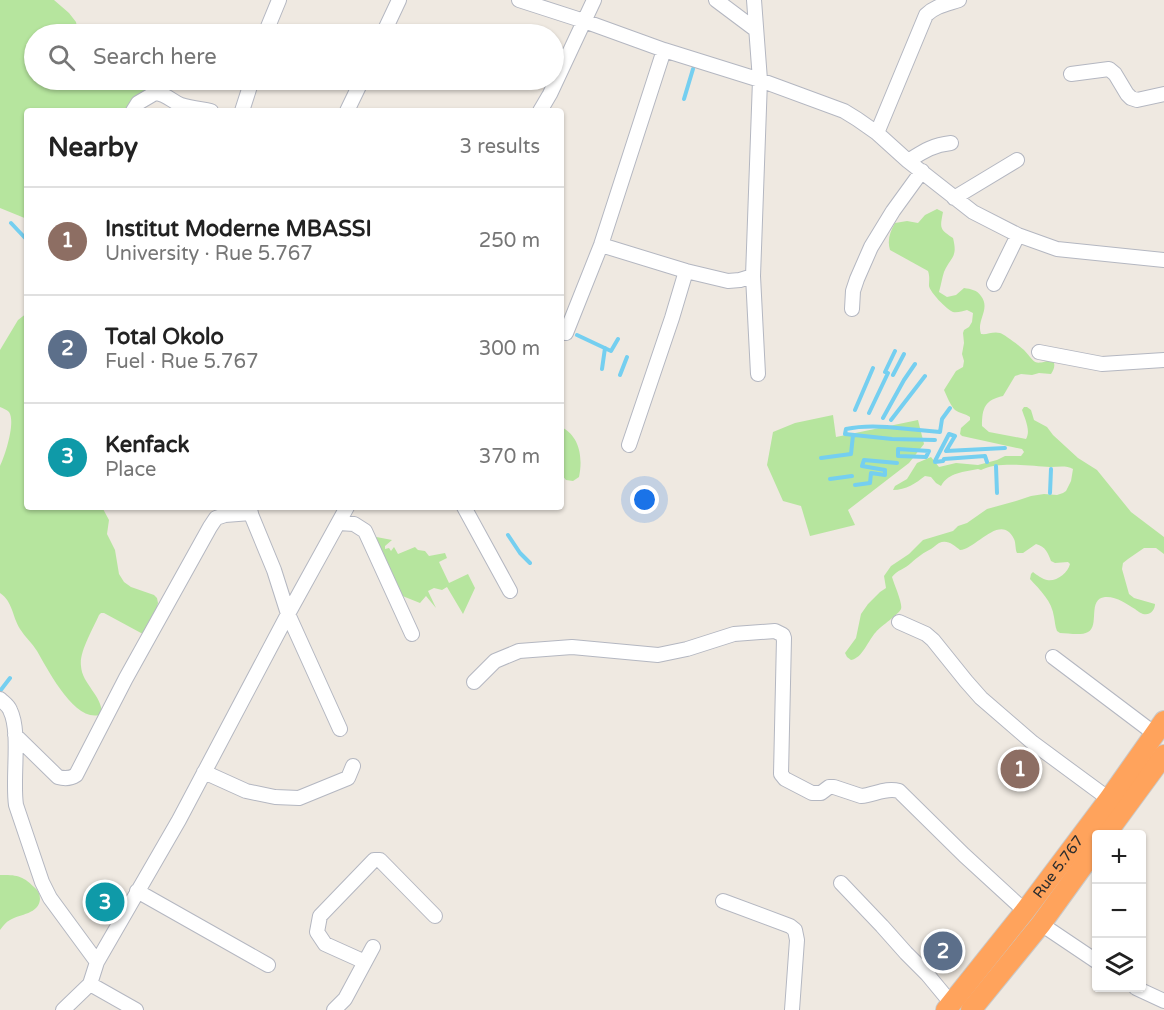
<!DOCTYPE html>
<html lang="en">
<head>
<meta charset="utf-8">
<style>
  :root { --surface:#fff; --page:#f2f2f2; --text:#222; --muted:#767676; --line:#e0e0e0; --accent:#7c3aed }
  body { margin:0; font-family:"Varela Round",sans-serif; background:var(--page); color:var(--text) }
  .controls { position:absolute; right:18px; bottom:18px; display:grid; overflow:hidden; border-radius:6px; box-shadow:0 2px 4px #0004 }
  .controls button { width:54px; height:54px; display:grid; place-items:center; padding:0; border:0; border-bottom:2px solid var(--line); background:var(--surface); color:var(--text); font:30px sans-serif }
  .you { position:absolute; left:645px; top:500px; width:21px; height:21px; margin:-15px; border:4px solid #fff; border-radius:50%; background:#1a73e8; box-shadow:0 0 0 9px #1a73e833 }
  .badge { display:grid; place-items:center; width:39px; height:39px; border-radius:50%; background:var(--accent); color:#fff; font-size:20px; font-weight:700 }
  .pin { position:absolute; translate:-50% -50%; border:3px solid #fff; box-shadow:0 2px 6px #0006 }
  .list { margin:0; padding:0; list-style:none }
  h2 { display:flex; justify-content:space-between; align-items:center; height:78px; margin:0; padding:0 24px; font-size:26px }
  h2 small { font-size:20px; font-weight:400; color:var(--muted) }
  .list li { display:grid; grid-template-columns:39px 1fr auto; gap:18px; align-items:center; box-sizing:border-box; height:108px; padding:0 24px; border-top:2px solid var(--line) }
  .list b { display:block; font-size:22px; white-space:nowrap }
  .list p { margin:0; font-size:20px; white-space:nowrap; color:var(--muted) }
  .list em { font-size:20px; font-style:normal; color:var(--muted) }
  .icon { flex:none; width:33px; height:33px; fill:none; stroke:currentColor; stroke-width:2; stroke-linecap:round; stroke-linejoin:round }
  .map { position:relative; flex:none; width:1164px; height:1010px; overflow:hidden }
  .search { position:absolute; background:var(--surface); box-shadow:0 2px 4px #0004; left:24px; top:24px; width:540px; height:66px; display:flex; align-items:center; gap:15px; box-sizing:border-box; padding:0 21px; border-radius:33px; color:var(--muted); font-size:22px }
  .panel { position:absolute; background:var(--surface); box-shadow:0 2px 4px #0004; left:24px; top:108px; width:540px; height:402px; border-radius:6px }
  .map>svg:first-child { display:block }
</style>
</head>
<body>
<div class="map">
<svg width="1164" height="1010" viewBox="0 0 1164 1010">
  <rect width="100%" height="100%" fill="#efe9e1"/>
  <!-- green -->
  <path fill="#b6e59e" d="M0,0H54L69,13L76,22L77,27L73,34H34V80H117L119,81L151,80L154,85L155,90L136,111H27V219L0,208Z
    M937,209L943,212C940,228 939,229 953,238C958,258 951,256 944,272C942,278 941,285 939,292L947,297L956,295L964,288C971,289 977,290 981,296C991,309 976,320 981,334C987,335 993,331 1000,333C1004,334 1021,347 1024,350C1036,363 1033,366 1053,359C1055,365 1055,368 1051,374L1039,373L1032,375L1021,374L1015,376L1003,396C985,400 982,408 982,426L989,432L1026,439C1031,431 1025,419 1022,410L1024,407H1027L1031,410L1034,420L1047,427L1053,435L1078,458L1097,470L1131,512L1164,537V554L1156,548H1144L1128,559L1123,563L1122,569L1129,594L1134,598L1155,604C1155,609 1151,616 1143,614C1142,614 1136,610 1135,609C1127,604 1116,596 1105,597C1087,599 1100,626 1088,632C1081,636 1068,633 1060,633L1057,631C1055,626 1055,622 1054,617C1052,601 1040,590 1030,579L1031,574L1033,572C1037,575 1042,579 1047,580C1056,582 1068,573 1070,564L1068,562L1055,563L1051,561C1048,553 1046,547 1036,544L1023,553H1017C1015,549 1016,543 1014,539C1001,512 976,549 960,550C954,545 947,539 939,543C936,545 934,547 931,549C923,553 918,557 911,563C905,569 897,570 892,577C894,584 903,604 901,609C899,614 881,626 876,632C868,640 863,658 851,660L847,657L845,653L856,638L861,614L868,604L880,592L886,588L884,576L891,566L909,554L923,540L953,531L958,526L967,523L987,509L1016,501L1031,496L1044,494L1057,495L1063,493L1066,491L1071,481L1073,469C1066,465 1058,467 1050,467C1031,466 998,461 981,470L978,469C964,472 949,472 941,486L936,483L931,477L925,476C916,483 906,490 893,490L895,486L907,479L917,463L931,457L939,467L956,463L978,465L997,460L1005,456H1021L1024,452L1022,449L962,436L960,434L961,428L970,420V417C966,414 959,413 955,410C950,405 947,396 944,390L956,371L963,367L964,361L962,354L964,343L963,333L964,330L969,327L972,322L973,313L967,310C963,311 957,313 953,312C946,309 930,292 929,286C929,280 930,277 928,271L890,250C887,240 890,232 895,223L907,221L918,223L925,215Z
    M27,313V507H102L109,520L107,534L115,550L119,574L124,582L131,587L154,595L157,598L158,603L151,627L145,634L141,633L104,613H101L99,615C93,629 79,652 81,666C82,684 102,695 102,714C76,726 47,668 37,651C32,643 25,637 20,629C12,616 13,602 0,593V466C5,456 16,422 9,412C7,410 3,408 0,407V350L18,320Z
    M833,415L836,437L918,420L924,444L909,463L848,510L855,525L810,536L801,506L783,501L767,465L773,432L795,423Z
    M561,427C580,436 583,458 579,477L573,481L566,480L561,474Z
    M366,535L392,540L385,546V549L389,548L391,551L394,547L398,554L415,547L418,550L425,551L429,556L445,553L447,558L439,562L449,583L468,574L475,588L463,614L447,587L442,590L434,588L428,591L436,608L426,596L420,603L400,595Z
    M0,875C16,875 22,875 34,887C38,890 40,894 40,899C39,914 20,914 10,920C6,922 3,926 0,930Z"/>
  <g fill="none" stroke-linecap="round" stroke-linejoin="round">
    <!-- stream -->
    <path stroke="#75cff0" stroke-width="4" d="M684,99L693,69
      M11,223L27,240
      M577,335L611,351L618,339
      M602,369L605,348
      M885,372L895,351
      M620,375L627,357
      M893,375L904,354
      M855,410L873,368
      M869,413L888,373
      M883,418L904,380L915,364
      M891,420L925,376
      M887,427C873,426 860,426 846,429L845,434L892,439L935,440
      M887,427L940,432L942,419L950,408
      M898,449L929,451L926,457L898,456Z
      M821,458L851,454L853,435
      M935,461L949,434L955,436L946,451L1005,448
      M935,462L943,461L944,459L985,456L987,462
      M996,466L997,493
      M885,470L862,466L864,460L897,463
      M830,479L852,476
      M855,485L870,483L871,473L885,475V470
      M1050,493L1051,469
      M508,535L520,553L530,563
      M0,691L10,678"/>
    <defs>
      <path id="minor" d="M519,0L584,21L664,50L760,80L844,111L857,119L877,133
        M716,0L756,30
        M754,0L760,80L753,276L758,374
        M265,34L279,0
        M383,34L399,0
        M1071,74L1109,69L1115,74L1127,94L1131,98L1137,100L1164,94
        M133,111L138,103L155,93C167,94 171,101 181,105C191,108 201,109 211,111
        M242,111L252,80
        M347,111L362,80
        M540,111L550,94L594,0
        M951,143C933,145 924,151 908,161L877,133L926,15C935,6 947,4 959,0
        M908,161L973,212L1018,235L1057,249L1164,260
        M954,198L1017,160
        M601,245L686,271L728,281L740,280L753,276
        M994,284L1018,235
        M852,309L853,291L857,279L871,247L893,211L922,171
        M566,333L601,245L664,50
        M1039,352L1102,364L1164,360
        M629,445L672,318L686,271
        M248,507L274,570L288,614L340,729
        M464,507L510,591
        M339,523L354,524L365,531L412,634
        M899,622L926,634L933,640L966,681L981,698L1033,743L1109,799
        M1053,657L1155,734
        M474,682L495,661L519,651L572,647L658,655L687,649L734,634L775,631L783,635L784,638L781,774L785,779L812,793H821L829,787H834L861,796C874,795 886,787 899,791L964,855L1025,911
        M0,699C4,703 8,705 10,710C21,732 12,778 16,805L42,882L50,898L97,962
        M15,735L58,777C65,779 70,779 76,775L126,678L210,527L216,518L225,515L251,513
        M204,772L246,791L275,797L299,798L348,778L353,766
        M841,883L882,926L906,953L927,974L951,1003
        M137,891L268,965
        M723,901L790,926L795,930L797,940L792,1010
        M1041,924L1096,961
        M365,962L325,944L317,932L320,916L374,860H380L435,916
        M90,984L136,1010
        M1136,988L1164,1001
        M63,1010L90,984L97,962L179,820L288,614L347,507
        M334,1010L345,999L373,947"/>
      <g id="highway">
        <path d="M1106,834L1164,755"/>
        <path id="s1" d="M946,1010L1025,911L1109,799L1164,721"/>
        <path d="M971,1010L1041,924L1096,848"/>
      </g>
    </defs>
    <!-- minor casing -->
    <use href="#minor" stroke="#b4b7c1" stroke-width="16"/>
    <!-- highway casing -->
    <use href="#highway" stroke="#c9c9c9" stroke-width="22"/>
    <!-- minor -->
    <use href="#minor" stroke="#fff" stroke-width="14"/>
    <!-- highway -->
    <use href="#highway" stroke="#ffa35c" stroke-width="20"/>
  </g>
  <g text-anchor="middle" dominant-baseline="central" stroke-width="5" stroke-linejoin="round" paint-order="stroke">
    <!-- street labels -->
    <g font-size="15" fill="#2e2e2e" stroke="#fff">
      <text stroke="none"><textPath href="#s1" startOffset="182">Rue 5.767</textPath></text>
    </g>
  </g>
</svg>
<div class="controls">
<button>+</button>
<button>−</button>
<button><svg class="icon" aria-label="layers" viewBox="0 0 24 24"><path d="M12 4l9 5-9 5-9-5zM3 14l9 5 9-5"/></svg></button>
</div>
<div class="you"></div>
<div class="pin badge" style="left:1020px;top:769px;background:#8d6e63">1</div>
<div class="pin badge" style="left:943px;top:951px;background:#5c6f8a">2</div>
<div class="pin badge" style="left:105px;top:902px;background:#0f9aa8">3</div>
<div class="search"><svg class="icon" aria-label="search" viewBox="0 0 24 24"><circle cx="10" cy="10" r="6"/><path d="M15 15l6 6"/></svg>Search here</div>
<section class="panel">
<h2>Nearby<small>3 results</small></h2>
<ul class="list">
<li><span class="badge" style="background:#8d6e63">1</span><div><b>Institut Moderne MBASSI</b><p>University · Rue 5.767</p></div><em>250 m</em></li>
<li><span class="badge" style="background:#5c6f8a">2</span><div><b>Total Okolo</b><p>Fuel · Rue 5.767</p></div><em>300 m</em></li>
<li><span class="badge" style="background:#0f9aa8">3</span><div><b>Kenfack</b><p>Place</p></div><em>370 m</em></li>
</ul>
</section>
</div>
</body>
</html>
